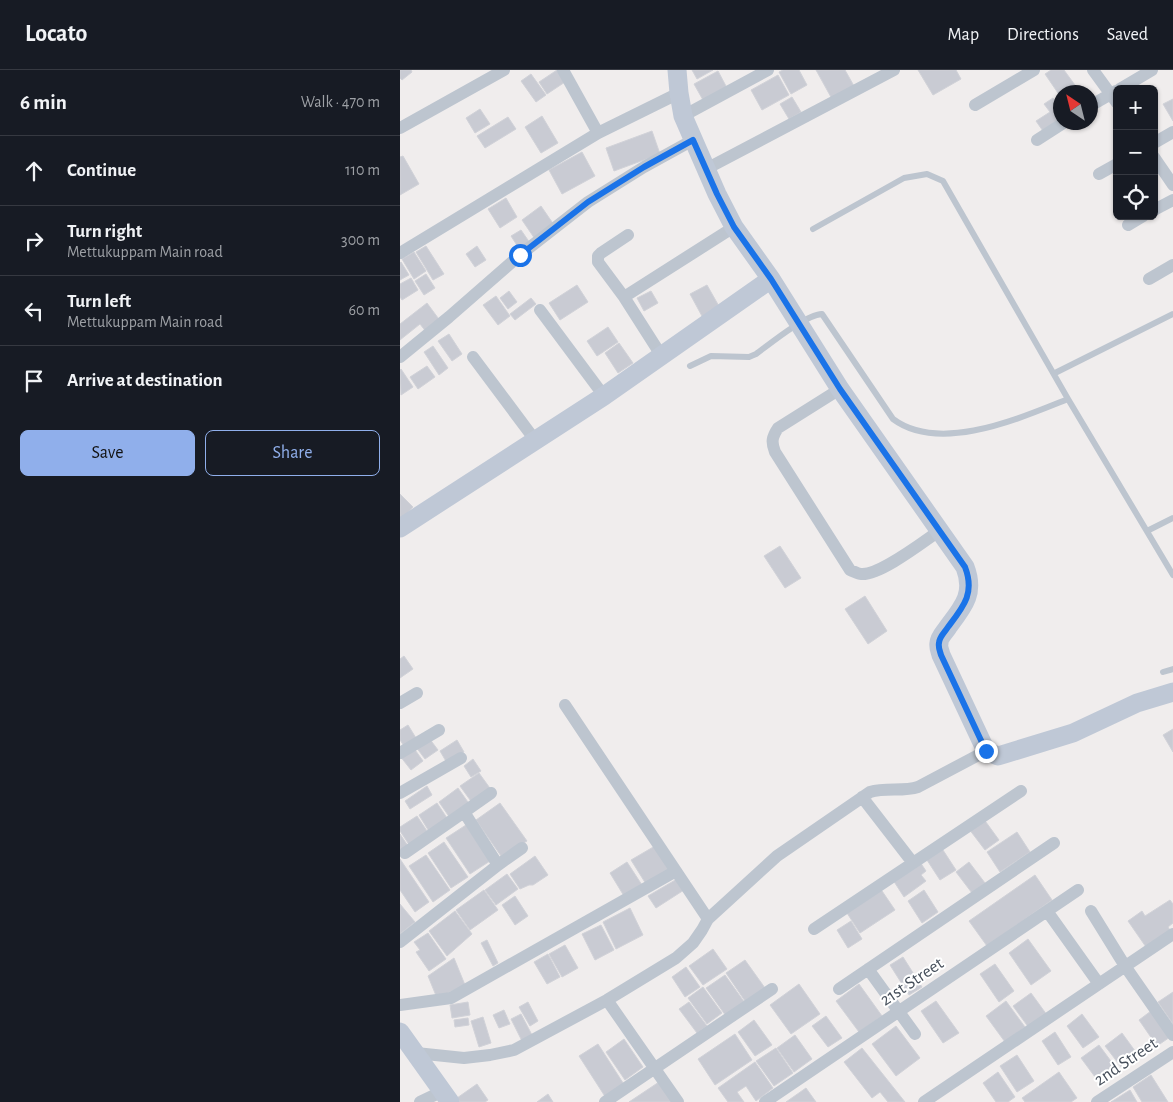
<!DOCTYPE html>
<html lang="en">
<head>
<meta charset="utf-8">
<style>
  :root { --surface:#171b24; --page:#20242c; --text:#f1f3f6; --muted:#9ea1a6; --line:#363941; --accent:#90afeb }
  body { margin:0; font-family:"Alegreya Sans",sans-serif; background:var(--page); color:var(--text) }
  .controls { position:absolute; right:15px; top:15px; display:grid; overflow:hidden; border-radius:8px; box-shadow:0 1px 4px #0004 }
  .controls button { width:45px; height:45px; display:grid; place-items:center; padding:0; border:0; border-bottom:1px solid var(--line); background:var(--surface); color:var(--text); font:25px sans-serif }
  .compass { position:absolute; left:653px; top:15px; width:45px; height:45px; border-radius:50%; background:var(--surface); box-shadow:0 1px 4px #0004; rotate:325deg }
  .stop { position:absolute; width:15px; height:15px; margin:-11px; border:4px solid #1a73e8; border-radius:50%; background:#fff }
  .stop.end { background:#1a73e8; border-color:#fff; box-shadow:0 1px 5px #0008 }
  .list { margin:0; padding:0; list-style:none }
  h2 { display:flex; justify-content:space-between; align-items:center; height:65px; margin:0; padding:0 20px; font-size:21px }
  h2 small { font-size:16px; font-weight:400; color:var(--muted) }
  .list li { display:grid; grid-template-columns:32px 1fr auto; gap:15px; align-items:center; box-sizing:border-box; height:70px; padding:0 20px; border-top:1px solid var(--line) }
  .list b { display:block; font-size:19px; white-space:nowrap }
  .list p { margin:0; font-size:16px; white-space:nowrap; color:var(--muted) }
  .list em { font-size:16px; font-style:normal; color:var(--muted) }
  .actions { display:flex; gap:10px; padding:15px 20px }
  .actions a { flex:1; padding:11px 0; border:1px solid var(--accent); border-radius:8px; text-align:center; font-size:18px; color:var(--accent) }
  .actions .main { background:var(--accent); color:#111 }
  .icon { flex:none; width:28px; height:28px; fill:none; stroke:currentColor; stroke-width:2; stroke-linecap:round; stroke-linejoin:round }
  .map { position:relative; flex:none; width:773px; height:1032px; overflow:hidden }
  header { display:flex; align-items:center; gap:30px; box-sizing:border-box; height:70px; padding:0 25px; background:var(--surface); border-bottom:1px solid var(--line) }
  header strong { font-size:24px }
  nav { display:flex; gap:28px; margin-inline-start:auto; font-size:18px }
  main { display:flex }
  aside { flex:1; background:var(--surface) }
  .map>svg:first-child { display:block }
</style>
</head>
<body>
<header>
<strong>Locato</strong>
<nav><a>Map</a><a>Directions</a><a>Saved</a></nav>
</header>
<main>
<aside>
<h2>6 min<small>Walk · 470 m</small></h2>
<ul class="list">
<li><svg class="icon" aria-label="ahead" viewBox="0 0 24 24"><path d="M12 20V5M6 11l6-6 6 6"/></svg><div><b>Continue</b></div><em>110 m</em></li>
<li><svg class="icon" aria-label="right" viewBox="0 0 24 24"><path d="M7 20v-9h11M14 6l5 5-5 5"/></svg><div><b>Turn right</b><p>Mettukuppam Main road</p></div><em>300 m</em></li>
<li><svg class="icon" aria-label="left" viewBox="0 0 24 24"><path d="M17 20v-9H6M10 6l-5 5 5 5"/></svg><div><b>Turn left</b><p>Mettukuppam Main road</p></div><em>60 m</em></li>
<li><svg class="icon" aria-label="arrive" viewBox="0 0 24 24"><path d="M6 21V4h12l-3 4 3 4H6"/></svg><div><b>Arrive at destination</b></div></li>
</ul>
<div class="actions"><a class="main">Save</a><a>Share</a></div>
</aside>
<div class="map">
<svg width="773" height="1032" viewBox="0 0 773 1032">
  <rect width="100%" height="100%" fill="#f0eded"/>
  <!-- building -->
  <path fill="#c9cbd3" stroke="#d1d2d8" d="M0,0H11L12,2L2,10L0,8Z
    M157,0L165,12L147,24L139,12Z
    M292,0H313L297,9Z
    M383,0H399L407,15L391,24L379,2Z
    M416,0H445L454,16L432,29Z
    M518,0H556L561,9L533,25Z
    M651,0H664L680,22H660V26L645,4Z
    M318,1L327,18L303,30L294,14Z
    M131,4L146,25L136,32L121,11Z
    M378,5L389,25L362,40L351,20Z
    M392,27L401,42L389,49L380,34Z
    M653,28L660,39L661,52L645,64L636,51L650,42L644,34Z
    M773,29V51L763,34Z
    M80,39L90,54L75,63L66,48Z
    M142,46L158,73L141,83L125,57Z
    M108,47L116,59L85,78L77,66Z
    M252,61L260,84L214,101L206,78Z
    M182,82L195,106L162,124L149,100Z
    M3,86L19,114L0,125V87Z
    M106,128L117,147L100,158L88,139Z
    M141,136L154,155L135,169L122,150Z
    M121,160L130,173L120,180L111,166Z
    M26,176L44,204L33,210L16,182Z
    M77,176L86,190L75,197L66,184Z
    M14,182L26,201L14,209L2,189Z
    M1,192L9,205L0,210V193Z
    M26,204L35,218L24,225L15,211Z
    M11,208L18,220L2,230L0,227V214Z
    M177,215L188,232L160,250L149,233Z
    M307,215L320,238L303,248L290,224Z
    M109,221L117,232L108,239L100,228Z
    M251,221L258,233L244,241L237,228Z
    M96,226L110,246L98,255L83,235Z
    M131,228L136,234L115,250L110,244Z
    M27,233L41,252L27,263L20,254L0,270V254Z
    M208,257L218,272L197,286L187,271Z
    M49,264L62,284L52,291L38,271Z
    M219,273L233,293L218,303L205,283Z
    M33,276L48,298L39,305L24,282Z
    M27,296L35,307L18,319L10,307Z
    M1,299L13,317L1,325L0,300Z
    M0,424L13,437L0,450Z
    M380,476L401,508L385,518L364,486Z
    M465,526L487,561L468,574L445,539Z
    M4,586L13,599L0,608V589Z
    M8,655L16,668L4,676L0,670V660Z
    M773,659V682L763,665Z
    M29,668L38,680L25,689L16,677Z
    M57,670L64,682L47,693L40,681Z
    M13,677L23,691L11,700L0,686Z
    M73,689L81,701L71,707L64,696Z
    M79,703L92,721L73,734L60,716Z
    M27,716L32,725L10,739L5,731Z
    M58,718L70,735L50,748L39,732Z
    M37,733L49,751L30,763L19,745Z
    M100,733L127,771L101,786L76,750Z
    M17,746L29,764L10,776L0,761V757Z
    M583,748L599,770L585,780L569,759Z
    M66,755L90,791L70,804L46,768Z
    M617,762L630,782L600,802L587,782Z
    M0,764L8,776L0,781Z
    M44,772L68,807L51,818L28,783Z
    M255,776L269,800L246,814L231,790Z
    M541,777L556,800L540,810L525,787Z
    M26,785L50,820L33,832L9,796Z
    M135,786L148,805L133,815H129L120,819L110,804Z
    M0,789L29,832L15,842L0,820Z
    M227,792L242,815L224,826L210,803Z
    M520,792L526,801L521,805L526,811L504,827L493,810Z
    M569,792L585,813L572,823L556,802Z
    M107,804L118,819L96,835L85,820Z
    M635,805L652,830L587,876L569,851Z
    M277,809L284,820L256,838L248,826Z
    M480,818L495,840L460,863L445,840Z
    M84,820L98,840L70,860L56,840Z
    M524,820L538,842L522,853L508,831Z
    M115,826L128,846L115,855L102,835Z
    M770,830L773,834V853L768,857L770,860L746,877L728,851L742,841L745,846Z
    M0,834L15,852L0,864Z
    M230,838L243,865L216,879L203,852Z
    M55,841L72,864L47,886L29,861Z
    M451,851L462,869L448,878L437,860Z
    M201,855L214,880L195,890L182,864Z
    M28,863L46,889L29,901L16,882L20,880L14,872Z
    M628,869L651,901L631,915L609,883Z
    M87,870L98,893L93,896L81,873Z
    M165,875L178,898L162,907L149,884Z
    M313,879L327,899L303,915L289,896Z
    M148,884L160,907L147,914L134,892Z
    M503,887L522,917L509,925L490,895Z
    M54,888L65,915L37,928L28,906Z
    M345,890L365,918L345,931L326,903Z
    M595,894L614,921L599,932L580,904Z
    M286,897L300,917L285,927L272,907Z
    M325,905L345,933L326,946L306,918Z
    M399,914L420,944L391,964L370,935Z
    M459,914L482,946L459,962L436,931Z
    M303,917L322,943L307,954L288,928Z
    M773,922V954L758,932Z
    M631,923L647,945L629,958L613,936Z
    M536,931L559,963L543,973L521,941Z
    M606,931L625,957L605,972L586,946Z
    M68,932L70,945L52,948L50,935Z
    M128,932L138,951L130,956L119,937Z
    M289,932L307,956L297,963L279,939Z
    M104,940L110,954L99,958L93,945Z
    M751,941L770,967L757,976L739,950Z
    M121,944L132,965L122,971L111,949Z
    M682,944L699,967L683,978L667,956Z
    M426,946L442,968L428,977L412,956Z
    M83,947L91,973L79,977L71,951Z
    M68,948L69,955L55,957L54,950Z
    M354,950L372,975L355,986L338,962Z
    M496,956L520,988L496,1006L472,974Z
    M655,962L671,987L658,995L642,971Z
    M722,963L738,985L722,998L705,976Z
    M335,964L352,990L315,1015L298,989Z
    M395,965L412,989L394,1002L377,978Z
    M224,969L243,997L225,1010L206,982Z
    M198,974L225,1016L206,1028L179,986Z
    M699,975L719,1002L701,1015L681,988Z
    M376,978L393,1003L374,1016L356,991Z
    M462,978L505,1032H488L480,1022L472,1028L444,992Z
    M617,985L634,1011L617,1022L600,996Z
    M355,992L373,1018L356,1031L346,1016L337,1022L344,1032H328L318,1018Z
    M598,1002L615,1027L608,1032H596L583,1013Z
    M659,1002L677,1028L671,1032H625L622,1028Z
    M751,1005L768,1032H742L733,1017Z
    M259,1012L272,1032H229Z
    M77,1014L88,1030L85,1032H60L57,1028Z
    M406,1018L416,1032H386Z
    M730,1020L737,1032H711Z
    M148,1024L153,1032H137Z"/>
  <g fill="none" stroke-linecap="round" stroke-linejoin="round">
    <!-- lane -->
    <path stroke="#bdc5cf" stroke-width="6" d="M413,159L504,108L527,104L543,111L668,329L773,505
      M290,296L311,286L349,287L356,284C371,273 405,245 422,244L493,349C540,384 620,348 668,329
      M655,303L773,244
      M747,461L773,448
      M763,602L773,599"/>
    <!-- street -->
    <path stroke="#bdc5cf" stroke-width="12" d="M163,0L198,63
      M693,0L717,33
      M720,19L752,0
      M575,35L634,0
      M690,36L716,21
      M283,46L368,0
      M0,58L104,0
      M637,70L665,52
      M754,73L773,62
      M754,87L773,115
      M306,99L494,0
      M699,104L717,94
      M754,140L773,130
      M728,155L743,146
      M228,165L201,183L198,186V192L224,227L261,285
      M0,183L198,63L279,23
      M749,209L773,195
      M224,227L334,157
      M140,240L204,326
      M0,287L49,247L120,185L188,132L244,97L293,70
      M73,287L135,370
      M440,319L378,358C372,367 371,372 375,382L450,500C453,501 458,504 461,504C479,506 523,472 539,461
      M0,633L17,623
      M165,635L308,849
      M0,683L39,660
      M0,723L61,688
      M462,727L513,793
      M64,742L91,723
      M5,783L64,742L98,795
      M647,841L699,914
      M691,841L725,896L773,965
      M414,859L621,721
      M0,872L98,795L122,778
      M468,899L515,964
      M439,919L654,773
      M207,930L278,1032
      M0,935L51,928L276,801
      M16,983L64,988L90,985L114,980L207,930L276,888L293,873L302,860L308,849L377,786L470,722C486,717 503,722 518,717L586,681
      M20,1032L41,1022
      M205,1032L372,919
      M365,1032L678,820
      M524,1032L773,864
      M697,1032L773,982"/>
    <!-- secondary -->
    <path stroke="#bfc8d6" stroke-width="19" d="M277,0L279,23L283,46L317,124L334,157L371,209L440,319L565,497C575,523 564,536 548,557C545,562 539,567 539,573C538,577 540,581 541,585L586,681L598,686L673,663L737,633L773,622
      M0,458L204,326L371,209
      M0,962L50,1032"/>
  </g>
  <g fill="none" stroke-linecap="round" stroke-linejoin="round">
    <!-- route -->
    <path stroke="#1a73e8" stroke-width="6" d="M120,185L188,132L244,97L293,70L317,124L334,157L371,209L440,319L565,497C575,523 564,536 548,557C545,562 539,567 539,573C538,577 540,581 541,585L586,681"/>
  </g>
  <g text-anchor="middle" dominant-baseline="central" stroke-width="4" stroke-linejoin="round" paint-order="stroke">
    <!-- street labels -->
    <g font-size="18" fill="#454e5a" stroke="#fff">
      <text transform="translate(512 912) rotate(-34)">21st Street</text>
      <text transform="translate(726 992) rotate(-34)">2nd Street</text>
    </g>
  </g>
</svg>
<div class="controls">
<button>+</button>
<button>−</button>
<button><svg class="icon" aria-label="locate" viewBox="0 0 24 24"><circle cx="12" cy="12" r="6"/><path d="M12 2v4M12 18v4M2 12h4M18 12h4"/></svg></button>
</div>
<svg class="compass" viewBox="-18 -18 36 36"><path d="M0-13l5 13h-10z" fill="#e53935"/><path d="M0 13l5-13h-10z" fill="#9ea1a6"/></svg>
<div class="stop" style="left:120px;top:185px"></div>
<div class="stop end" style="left:586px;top:681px"></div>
</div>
</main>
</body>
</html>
